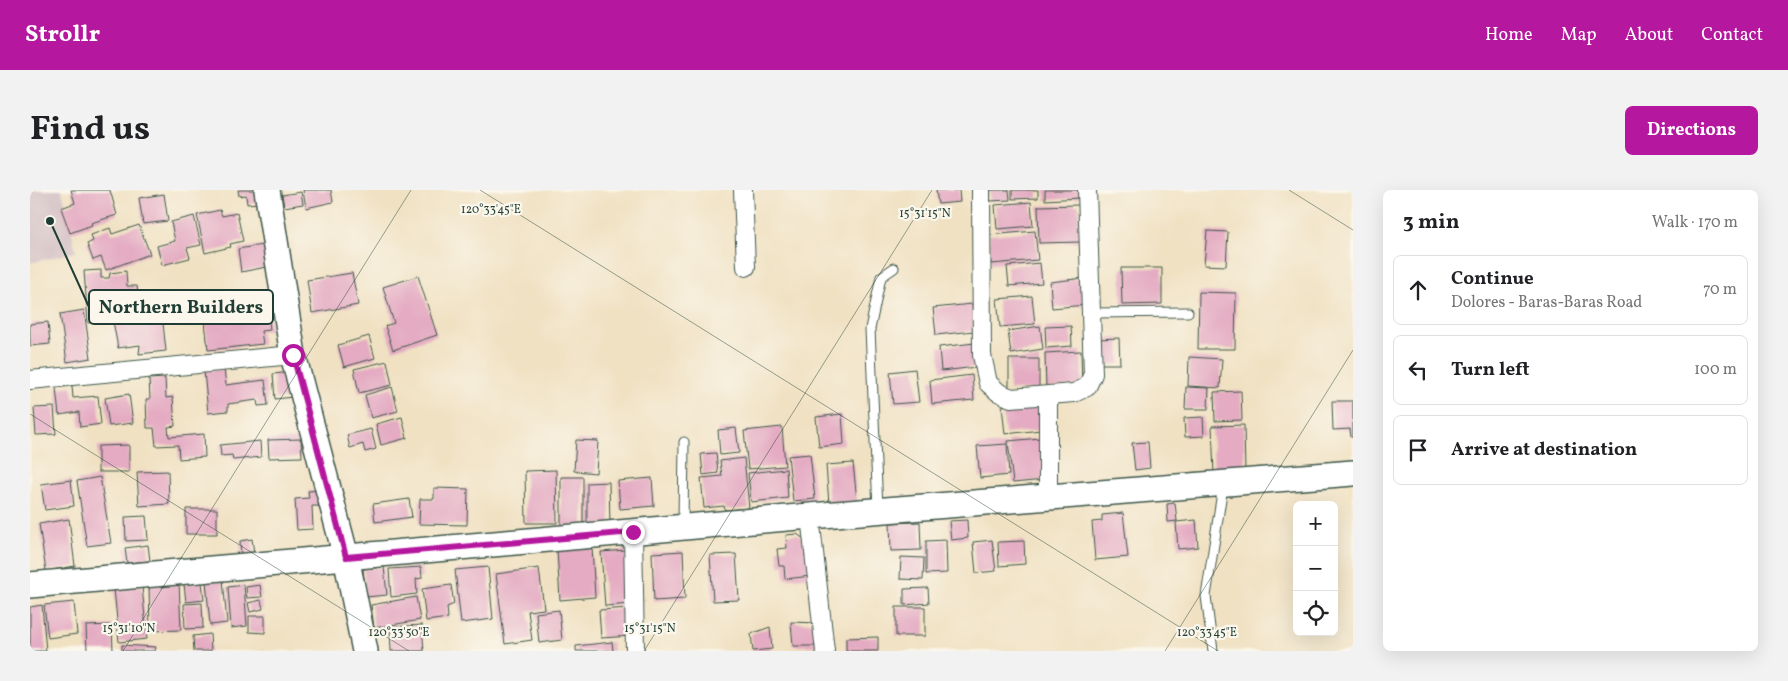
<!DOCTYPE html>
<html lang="en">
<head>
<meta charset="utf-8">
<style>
  :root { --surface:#fff; --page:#f2f2f2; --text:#202124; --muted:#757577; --line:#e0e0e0; --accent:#b5179e }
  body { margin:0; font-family:Vollkorn,serif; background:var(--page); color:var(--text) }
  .controls { position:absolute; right:15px; bottom:15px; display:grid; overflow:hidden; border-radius:8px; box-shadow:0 5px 20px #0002 }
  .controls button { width:45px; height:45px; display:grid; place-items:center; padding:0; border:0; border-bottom:1px solid var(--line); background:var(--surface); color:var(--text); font:25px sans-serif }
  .stop { position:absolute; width:15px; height:15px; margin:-11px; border:4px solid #b5179e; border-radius:50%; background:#fff }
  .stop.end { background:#b5179e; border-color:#fff; box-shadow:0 1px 5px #0008 }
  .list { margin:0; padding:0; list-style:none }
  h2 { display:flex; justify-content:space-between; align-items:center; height:65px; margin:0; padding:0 20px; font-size:21px }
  h2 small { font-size:16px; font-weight:400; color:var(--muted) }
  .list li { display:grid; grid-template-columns:32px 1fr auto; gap:15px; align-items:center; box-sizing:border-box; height:70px; margin:0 10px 10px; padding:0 10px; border:1px solid var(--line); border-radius:8px }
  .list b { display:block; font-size:19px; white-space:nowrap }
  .list p { margin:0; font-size:16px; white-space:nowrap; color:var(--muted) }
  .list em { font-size:16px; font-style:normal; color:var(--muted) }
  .icon { flex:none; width:28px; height:28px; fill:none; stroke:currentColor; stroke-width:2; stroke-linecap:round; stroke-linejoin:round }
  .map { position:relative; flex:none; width:1323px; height:461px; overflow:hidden; border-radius:8px }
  header { display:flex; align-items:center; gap:30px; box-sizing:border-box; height:70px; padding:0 25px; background:var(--accent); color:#fff }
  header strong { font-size:24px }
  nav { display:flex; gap:28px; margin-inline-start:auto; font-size:18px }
  .intro { display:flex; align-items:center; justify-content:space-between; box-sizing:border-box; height:120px; padding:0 30px }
  h1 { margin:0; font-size:35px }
  .button { padding:12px 22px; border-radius:8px; background:var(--accent); color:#fff; font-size:18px; font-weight:700 }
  main { display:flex; gap:30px; padding:0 30px }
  aside { flex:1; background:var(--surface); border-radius:8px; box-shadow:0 5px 20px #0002 }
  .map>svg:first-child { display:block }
</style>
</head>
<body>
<header>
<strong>Strollr</strong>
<nav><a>Home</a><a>Map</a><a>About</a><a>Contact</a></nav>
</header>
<div class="intro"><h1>Find us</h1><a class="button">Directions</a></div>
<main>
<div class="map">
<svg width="1323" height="461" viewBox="0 0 1323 461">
  <rect width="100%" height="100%" fill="#fbf7ec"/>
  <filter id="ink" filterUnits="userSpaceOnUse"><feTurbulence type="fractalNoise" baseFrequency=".02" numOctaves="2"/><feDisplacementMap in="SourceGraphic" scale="10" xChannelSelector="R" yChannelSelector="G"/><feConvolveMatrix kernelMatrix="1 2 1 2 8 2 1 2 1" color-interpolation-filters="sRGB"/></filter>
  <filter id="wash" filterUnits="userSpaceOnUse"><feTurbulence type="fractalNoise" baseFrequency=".0096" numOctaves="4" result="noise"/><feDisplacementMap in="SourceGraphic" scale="20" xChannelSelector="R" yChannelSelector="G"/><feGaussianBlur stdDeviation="1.12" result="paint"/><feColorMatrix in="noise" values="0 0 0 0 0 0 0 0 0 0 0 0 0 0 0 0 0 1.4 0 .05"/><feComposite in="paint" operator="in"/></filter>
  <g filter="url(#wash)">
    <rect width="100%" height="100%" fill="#f0e1c2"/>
    <!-- industrial -->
    <path fill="#d2bec3" d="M0,0H32L46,62L0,73Z"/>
    <g id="blocks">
      <!-- building -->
      <path fill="#e4abc2" d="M41,0H80L87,25L61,33L62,35L40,43L31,18L45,13Z
        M208,0H226L228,13L217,14L216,5L209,6Z
        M273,0H301L303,12L276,18Z
        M906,0H929L930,12L908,14Z
        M959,0H979L980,10L960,11Z
        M982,0H1008V8L982,9Z
        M1015,0H1049L1050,8L1015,10Z
        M271,2L273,14L254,17L252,5Z
        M134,4L138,31L113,34L109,8Z
        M1001,12L1003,36L967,39L965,15Z
        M1049,15L1050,52L1009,53L1008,16Z
        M190,20L192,26L207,23L213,51L200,54L201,57L175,63L167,25Z
        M164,26L171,55L157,58L160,68L132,75L127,56L145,51L141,32Z
        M109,35L120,64L76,80L71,67L63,70L57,54L63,51L61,45L80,38L82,44Z
        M1005,41L1008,70L961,74L959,45Z
        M1177,41L1198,42L1196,76L1174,75Z
        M238,54L242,76L211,82L208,59Z
        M1010,73L1012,93L979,96L977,76Z
        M1091,78H1132V114L1092,115Z
        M71,80V88H79L80,83L96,81L97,96H107L109,114H102V100L65,103L67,132L58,133L54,81Z
        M322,83L328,115L282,123L277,90Z
        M388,86L407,145L363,160L355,136L364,133L353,97Z
        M1054,88L1056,115L1022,118L1020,92Z
        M1169,102L1206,103L1205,159H1168Z
        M1002,106L1005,134L970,137L967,109Z
        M228,107L230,121L238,120L240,140L231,141L233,154L178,160L173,113Z
        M942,114L944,141L906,145L903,118Z
        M54,120L61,168L37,172L30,124Z
        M132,124L136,161L109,164L110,155L88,158L83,131Z
        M18,132L20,154L0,156V134Z
        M1010,136L1013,159L981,164L978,141Z
        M1041,136L1042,156L1016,158L1015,137Z
        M339,146L345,168L314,177L308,155Z
        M1089,148L1090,174H1068V149Z
        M945,153L947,177L911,181L909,157Z
        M1051,161L1052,196L1016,198L1015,163Z
        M1159,167L1192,169L1190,198L1158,196Z
        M979,169H1009V200H979Z
        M357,171L362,195L329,203L324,179Z
        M194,179L196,195L235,190L238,215L228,216L227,210L198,214V221L178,223L174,181Z
        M885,179L889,212L863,214L860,182Z
        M261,182L263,207L245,209L243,184Z
        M942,185L944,210L902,214L900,190Z
        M135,188L136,208L143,207L145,236L138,237L139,247L174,244L175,267L149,269L148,255L126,256L124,238H117L116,209H120L119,189Z
        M42,196L43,208L68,206L71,234L50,237L49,222L29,225L26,198Z
        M362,197L368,221L341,228L335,205Z
        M1156,197L1179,198L1178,219H1155Z
        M1211,201L1212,230L1185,231L1184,202Z
        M99,204L103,233L79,236L75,208Z
        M1302,211H1323V247H1321L1320,239L1303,240Z
        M1008,213L1011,240L975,244L972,216Z
        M24,217L26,244L6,245L4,218Z
        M812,224L814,254L789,257L786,227Z
        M372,227L377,248L351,255L346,234Z
        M1173,227L1174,246L1155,247L1154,228Z
        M1214,235L1215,283L1184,284L1182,236Z
        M752,237L755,276L718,279L714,241Z
        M706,238L709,263L690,265L688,240Z
        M341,239L346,259L335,262L333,254L320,258L317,245Z
        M1010,248L1014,290L983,293L978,251Z
        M271,249L272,267L239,268L238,250Z
        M546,250L568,251L566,283L544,281Z
        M230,251L231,267L203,270L202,265L191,266L190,255Z
        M1118,252L1120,278L1105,280L1102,253Z
        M977,254L979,285L950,288L947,256Z
        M99,255V282H68V256Z
        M686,263L688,283L673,285L671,264Z
        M780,264L785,309L763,311L758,266Z
        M714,268L719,318L695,320L694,316L674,318L671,288L692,286L690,271Z
        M823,273L827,311L799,314L796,275Z
        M756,279L758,308L721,312L718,283Z
        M526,280L527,333H496L495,281Z
        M138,281L139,314L109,316L107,282Z
        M70,287L81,353L57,356L47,291Z
        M531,287H553V336H531Z
        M622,288L624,316L590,319L588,291Z
        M41,290L44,316L15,320L11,294Z
        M579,292L580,334L557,335V293Z
        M404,298L438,299L437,335L389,334L390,309H404Z
        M292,300V316H282L283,339L267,340L265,309L279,308L278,301Z
        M379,309L382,327L345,332L343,314Z
        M1145,313L1147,331L1138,332L1137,314Z
        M156,319H187V344H156Z
        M1093,323L1098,367L1065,370L1062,332L1072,331V325Z
        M116,326L118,350L96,351L95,327Z
        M39,329L45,376L16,381L9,334Z
        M937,330L938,348L921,350L919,331Z
        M1166,330L1168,357L1148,359L1146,332Z
        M890,332L891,360L861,361L860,333Z
        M767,344L777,351L781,386L755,389L754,376H749L747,359L757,358L756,345Z
        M222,349L224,363L211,364L210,351Z
        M916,350L917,383L896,384V351Z
        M962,350L966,381L946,383L943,352Z
        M994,351L995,374L969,376L968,352Z
        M118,355L120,371L97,373L95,358Z
        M562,357L565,407L530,410L527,360Z
        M596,360L601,414L575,416L571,362Z
        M653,361L655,409L624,411L622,363Z
        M706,364L709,410L683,411L680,365Z
        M871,367L894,368L893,390L870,389Z
        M354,377L357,405L336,407L333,379Z
        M391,377L392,388L386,389L387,404L361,407L359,379Z
        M458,377L463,429L431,433L425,380Z
        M509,378L514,419L498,421L502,450L475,454L466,384Z
        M193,390L197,433L180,435L176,391Z
        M172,392L174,410L156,412L154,394Z
        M149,393L151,440L120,441L119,395Z
        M214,395L217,436L201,438L198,397Z
        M230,395L232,407L217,408L216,397Z
        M421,395L424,414L417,417L418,428L396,431L392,399Z
        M112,396L117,449L89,452L84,398Z
        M898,398L899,413L874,415V399Z
        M386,407L390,430L344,438L341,415Z
        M231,410L233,419L220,422L218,413Z
        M44,412L47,444L18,448L14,415Z
        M172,413L173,438L155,439L154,414Z
        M12,415L16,461H0V417Z
        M866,417H895V446H866Z
        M600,418L601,446L571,448L569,420Z
        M529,420L532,450L509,453L506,423Z
        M219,426H235V443L219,442Z
        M761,432L788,433L787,456H763Z
        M82,435L83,461H57L56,436Z
        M392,435L394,461H361L360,437Z
        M740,437L742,459L723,461L721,444Z
        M180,444L181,461H164L163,446Z
        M848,447V461H816V448Z
        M582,452L583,461H546V456Z
        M92,455L126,457L125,461H92Z"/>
    </g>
  </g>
  <g filter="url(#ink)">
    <use href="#blocks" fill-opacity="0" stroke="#3e5649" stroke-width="1"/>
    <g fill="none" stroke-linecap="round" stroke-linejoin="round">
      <defs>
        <path id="lane" d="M1062,123L1158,122
          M848,319L840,139L851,87L864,78
          M653,336L654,252
          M1183,461L1176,406L1193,296"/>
        <path id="street" d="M713,0L716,77
          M951,0L952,165L958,193L968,202L981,208L1044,203L1057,197L1063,184L1057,0
          M0,190L263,165
          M1018,309V205
          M780,326L795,461
          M603,342L605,461"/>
        <path id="secondary" d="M237,0L263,165L316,367L335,461
          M0,395L780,326L1323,283"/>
      </defs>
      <!-- lane casing -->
      <use href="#lane" stroke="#3e5649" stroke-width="11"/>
      <!-- street casing -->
      <use href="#street" stroke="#3e5649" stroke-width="20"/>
      <!-- secondary casing -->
      <use href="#secondary" stroke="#3e5649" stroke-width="28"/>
      <!-- lane -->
      <use href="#lane" stroke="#fff" stroke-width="9"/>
      <!-- street -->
      <use href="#street" stroke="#fff" stroke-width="18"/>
      <!-- secondary -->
      <use href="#secondary" stroke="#fff" stroke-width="25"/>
    </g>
  </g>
  <g fill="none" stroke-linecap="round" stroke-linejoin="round" filter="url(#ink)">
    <!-- route -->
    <path stroke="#b5179e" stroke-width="6" d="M263,165L316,367L603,342"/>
  </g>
  <!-- ticks -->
  <path fill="none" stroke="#1f3d34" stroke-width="1" stroke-opacity="0.45" d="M450,0L1188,461M1259,0L1323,40M0,224L379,461M93,461L381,0M614,461L902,0M1135,461L1323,160"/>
  <g font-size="12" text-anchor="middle" fill="#1f3d34" stroke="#fbf7ec" stroke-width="4.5" stroke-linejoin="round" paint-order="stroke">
    <text x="461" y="23">120°33'45"E</text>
    <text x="895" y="27">15°31'15"N</text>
    <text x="99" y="442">15°31'10"N</text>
    <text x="620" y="442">15°31'15"N</text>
    <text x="369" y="446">120°33'50"E</text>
    <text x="1177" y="446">120°33'45"E</text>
  </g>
  <!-- callouts -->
  <path fill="none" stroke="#1f3d34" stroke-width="2" d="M20 31L59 117"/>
  <circle fill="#1f3d34" stroke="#fbf7ec" stroke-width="2" cx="20" cy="31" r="5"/>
  <rect fill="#fbf7ec" stroke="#1f3d34" stroke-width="2" x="59" y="100" width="184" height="34" rx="5"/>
  <g font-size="19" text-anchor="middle" font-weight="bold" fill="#1f3d34">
    <text x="151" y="123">Northern Builders</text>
  </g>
</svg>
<div class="controls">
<button>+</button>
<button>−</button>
<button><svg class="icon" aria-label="locate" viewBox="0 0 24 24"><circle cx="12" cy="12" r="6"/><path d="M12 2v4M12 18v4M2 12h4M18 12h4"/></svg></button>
</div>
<div class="stop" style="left:263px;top:165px"></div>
<div class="stop end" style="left:603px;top:342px"></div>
</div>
<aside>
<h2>3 min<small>Walk · 170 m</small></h2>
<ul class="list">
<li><svg class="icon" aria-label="ahead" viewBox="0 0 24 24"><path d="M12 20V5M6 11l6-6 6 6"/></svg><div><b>Continue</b><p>Dolores - Baras-Baras Road</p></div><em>70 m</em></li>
<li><svg class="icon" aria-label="left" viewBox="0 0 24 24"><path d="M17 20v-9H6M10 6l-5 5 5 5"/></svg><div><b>Turn left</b></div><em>100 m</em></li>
<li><svg class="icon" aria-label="arrive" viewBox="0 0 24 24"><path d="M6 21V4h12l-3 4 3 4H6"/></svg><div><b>Arrive at destination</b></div></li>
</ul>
</aside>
</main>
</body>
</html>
